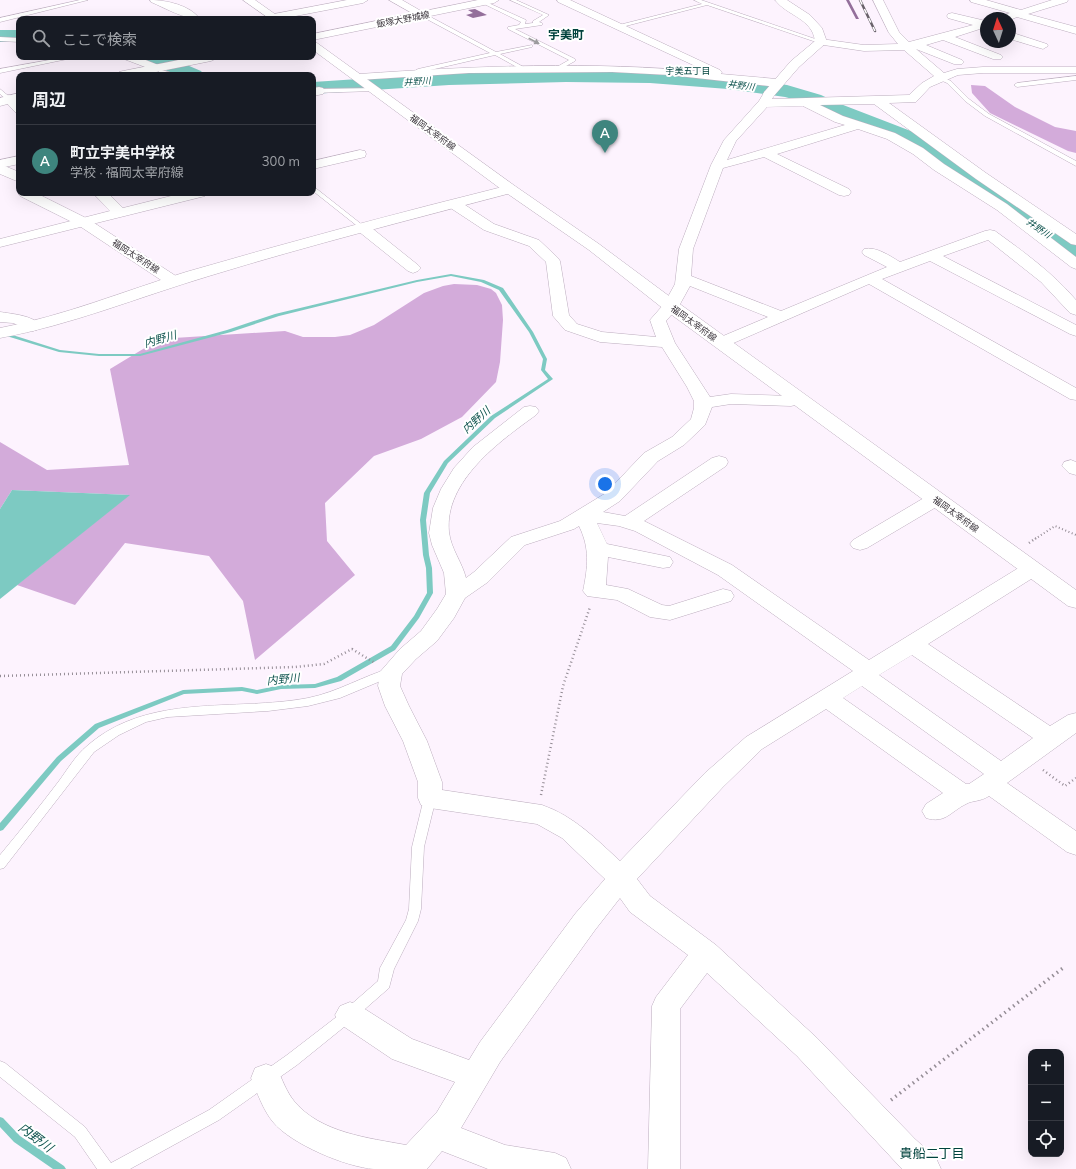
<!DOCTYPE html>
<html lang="ja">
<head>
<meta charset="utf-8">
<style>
  :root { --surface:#171b24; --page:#20242c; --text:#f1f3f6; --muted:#9ea1a6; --line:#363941; --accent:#3e857e }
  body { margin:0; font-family:Mulish,"Noto Sans JP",sans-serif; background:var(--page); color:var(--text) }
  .controls { position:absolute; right:12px; bottom:12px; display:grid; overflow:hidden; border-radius:8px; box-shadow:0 4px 16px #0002 }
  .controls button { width:36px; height:36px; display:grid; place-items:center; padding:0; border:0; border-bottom:1px solid var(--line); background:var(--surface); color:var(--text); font:20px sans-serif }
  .compass { position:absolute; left:980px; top:12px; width:36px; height:36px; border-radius:50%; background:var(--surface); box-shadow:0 4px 16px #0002; rotate:356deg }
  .you { position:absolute; left:605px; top:484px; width:14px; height:14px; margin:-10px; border:3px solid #fff; border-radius:50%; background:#1a73e8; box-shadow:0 0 0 6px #1a73e833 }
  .badge { display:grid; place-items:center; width:26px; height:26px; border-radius:50%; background:var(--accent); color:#fff; font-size:13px; font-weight:700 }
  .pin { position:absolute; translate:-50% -33px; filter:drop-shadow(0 1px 2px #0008) }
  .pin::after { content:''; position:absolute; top:21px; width:14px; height:12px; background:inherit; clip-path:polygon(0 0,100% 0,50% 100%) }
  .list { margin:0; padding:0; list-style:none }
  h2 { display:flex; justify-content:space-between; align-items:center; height:52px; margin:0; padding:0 16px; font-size:17px }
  h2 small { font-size:13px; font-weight:400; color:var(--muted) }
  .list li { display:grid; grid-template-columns:26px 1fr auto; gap:12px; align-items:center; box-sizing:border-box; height:72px; padding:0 16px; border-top:1px solid var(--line) }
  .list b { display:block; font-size:15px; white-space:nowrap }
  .list p { margin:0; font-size:13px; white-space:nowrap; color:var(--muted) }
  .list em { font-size:13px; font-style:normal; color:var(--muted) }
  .icon { flex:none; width:22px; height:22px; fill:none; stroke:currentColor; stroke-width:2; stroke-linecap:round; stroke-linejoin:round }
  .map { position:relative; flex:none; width:1076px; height:1169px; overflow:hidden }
  .search { position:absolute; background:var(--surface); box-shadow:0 4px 16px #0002; left:16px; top:16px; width:300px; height:44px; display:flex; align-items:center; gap:10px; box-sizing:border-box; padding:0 14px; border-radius:8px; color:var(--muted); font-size:15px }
  .panel { position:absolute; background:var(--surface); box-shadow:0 4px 16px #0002; left:16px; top:72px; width:300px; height:124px; border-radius:8px }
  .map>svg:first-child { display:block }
</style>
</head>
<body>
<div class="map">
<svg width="1076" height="1169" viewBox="0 0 1076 1169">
  <rect width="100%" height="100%" fill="#fdf3fe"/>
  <!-- forest -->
  <path fill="#d3abda" d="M971,85L985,86L1015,107L1055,127L1076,131V153L1068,151L990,113L972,93Z
    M454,284L477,285L491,289L496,293L502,305L503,320L500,362L496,382L462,417L421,439L374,456L325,503L327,541L355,575L255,660L243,601L209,556L125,543L75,605L17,585L129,495L12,490L0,509V442L47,470L129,465L110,369L148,346L174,338L285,331L303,337H335L350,335L374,325L424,293L443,286Z"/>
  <!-- water -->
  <path fill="#7dcac2" d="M12,490L130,495L0,599V509Z"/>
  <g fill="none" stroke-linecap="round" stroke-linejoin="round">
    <!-- stream -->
    <path fill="#7dcac2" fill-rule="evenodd" d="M451,274L484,280L503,288L533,332L547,359L545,370L553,379L495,418L448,463L430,493L426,520L429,555L432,568L433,593L419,618L395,650L341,681L315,688L281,689L257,694L242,691L184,694L99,728L61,761L3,830L0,831V823L57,757L95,724L183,690L242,687L257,690L281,685L315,684L337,677L391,646L414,616L427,593L426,568L423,555L420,520L424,493L444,461L491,416L548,379L541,370L543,359L529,332L499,290L481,282L451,276L417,282L279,316L231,332L140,356H99L59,352L0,334V331L60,350L99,354H140L227,330L275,314L417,280Z
      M0,1117L3,1118L20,1136L64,1166L66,1169H53L14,1142L0,1127Z"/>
    <!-- river -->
    <path fill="#7dcac2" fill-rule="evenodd" d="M0,30H19V42H0Z
      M141,57H168L201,71L204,75H177L144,61Z
      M566,70L650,71L728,77L787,85L821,95L838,103L916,133L1002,191L1021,202L1076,241V261L1067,259L1003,212L984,201L900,143L822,113L807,103L785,97L728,89L650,83L566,82L449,85L313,94V82L449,73Z"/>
  </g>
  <!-- building -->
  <path fill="#946f9b" d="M846,0H849L859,19H856Z
    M475,9L487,15L473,18L466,15L473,13L468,10Z"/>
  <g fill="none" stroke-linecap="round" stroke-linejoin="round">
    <defs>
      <path id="service" d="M80,0H88L0,22V18Z
        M510,0H516L549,15L539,22L542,23V25L515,29L575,59V61L559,70H555V68L569,60L508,29V27L519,25L521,22L480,2L484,1L526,20L525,24L533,23V21L543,15Z
        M694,0H701L824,42L819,43L707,5L618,28L615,26L702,4Z
        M421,14H425L496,52L532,45V47L500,54L529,70L524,71L495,55L413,74V72L418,69L490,53L421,16Z
        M274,16L276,18L261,19V18Z
        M0,37L19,38V42L0,41Z
        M66,57H77L0,73V69Z
        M161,70L180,75L159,73V71Z
        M940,76L951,81L969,99L989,114L1076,161V166L985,116L965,101L947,83L938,79L937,78Z
        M1076,76V80L1017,87L1014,85L1017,83Z
        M376,88L377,89L374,91L313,93V89Z
        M0,89L11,98V100H7L0,94Z
        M313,186L365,227V229H361L313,191Z
        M391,668L395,669L396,672L395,675L340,698L308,706L268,711L168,717L146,722L119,735L94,752L4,868L0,869V855C20,831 40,806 59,781C67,770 76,755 87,746C149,692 234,712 308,698C338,692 363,676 391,668Z
        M430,793L434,795L436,798L424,847L421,909L418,921L394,969L389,988L349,1023L297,1065L219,1120L130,1169H97L75,1137L0,1077V1061L5,1063L85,1127L111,1163L209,1110L287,1055L339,1015L378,981L380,968L406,920L409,909L412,847L424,798L426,795Z"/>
      <path id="minor" d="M150,0C166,0 190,5 200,19C184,19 167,9 151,2Z
        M347,0H368L363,3L280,19H270L269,17L274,14Z
        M389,0H402L428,15L427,17H419Z
        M557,0H570L720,70L722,72L721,74L777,79L781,81L783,83L781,85L777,87L669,75L612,72L469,73L359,80L355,79L353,77L355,75L359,74C475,66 592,61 708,72L558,2Z
        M873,0H883L899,32L909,42L973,25L948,18L947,16L948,14L952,13L986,21V27L955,37L1001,55L1003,57L1001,59H993L943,40L926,45L962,60L964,62L962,64H954L916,49L944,73L957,69L983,67H1076V73H983L958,75L930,87L916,102L889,103L986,173L1076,234V245L1071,244L976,179L874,104L820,105L843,116L895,133L923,148L944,164L1007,204L1076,257V269L1071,267L997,210L934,170L913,154L887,139L858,129L777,154L849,189L851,192L849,195L844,196L839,195L764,157L723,168L693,249L691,276L781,311L887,267L864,255L862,252L864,249C876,246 890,256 900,262L985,231L990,230L995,231C1024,252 1053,273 1076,300V315L1070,313L1041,282L988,240L943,256L1076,325V336L1070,334L930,261L882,279L1076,388V400L1070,399L869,284L722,348L716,347L714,343L716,339L768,317L690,286L679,306L666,321L675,343L710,397L731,394L790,396L798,394L804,395L807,399L804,403L791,406L731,404L712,407L705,425L684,445L658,461L620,501L603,512L625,516L712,458L719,456L726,458L728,462L726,466L644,521L732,565L869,660L1025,564L1032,562L1039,564L1042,569L1039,574L928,644L1050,726L1068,715L1076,713V733L1007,783L1076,831V855L1067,852L989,796C980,802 973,800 966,804C950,812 945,824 926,818L922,811L926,804L943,793L826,709L762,749L723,787L637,879L650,896L716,945L817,1038L915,1139L936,1158L941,1169H902L797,1056L707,973L680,1009V1169H648L652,1006L656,997L688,955L630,912L620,898L595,930L500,1062L461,1128L505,1145L555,1153L566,1158L571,1169H488L442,1151L427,1169C409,1169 392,1169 374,1169C346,1167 291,1144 273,1122C263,1110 257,1092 251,1078L255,1068L266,1064L277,1068C282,1079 286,1091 294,1101C320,1133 369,1138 406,1145L437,1112L455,1082L392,1059L340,1024L335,1015L340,1006L350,1002L360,1006L412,1039L469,1060L480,1042L575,914L605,879L562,838L537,824L430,808L421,805L418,798V782L403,741L385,706L378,686L380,672L400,649L421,631L437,609L446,594L444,573L432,545L429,533L433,508L441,489L454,468L473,447L524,407L530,406L536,407L539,411L536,415C500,441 444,481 449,532C451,549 462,562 466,578L474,572L511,537L560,521L606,493L644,453L672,437L691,419L694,408V401L687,387L662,347L600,342L565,330L553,316L546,262L529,246L484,230L449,207L447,204L449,201L454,200L459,201L494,224L539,240L558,258L560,261L569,315L577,324L602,332L656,337L650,320L664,304L675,284L679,249L711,165L724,140L759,101L765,91H773L775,94L772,99L909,95L922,83L934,76L904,50L864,51L817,44L816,42L821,39L864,45L898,44L889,33ZM803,106L835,122L845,125L727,160L736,141L767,107ZM597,523L619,526L635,531L718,575L853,671L746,737L705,773L620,861C596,839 574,816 542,805L442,790V782L427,741L409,706L400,686L402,674L416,659L437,641L454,618L465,598L488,582L525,545L574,529L579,526C590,548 588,567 583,591L587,596L617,600L650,617L670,620L731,601L734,596L731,591L723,589L669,606L662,605L628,589L606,585L608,557L663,568L670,567L673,562L670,557L607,544ZM912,655L1033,738L1001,761L879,675ZM862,686L984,774L969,784H966L843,698Z
        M970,0H986L1021,10L1052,0H1068L1067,2L1028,14L1076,27V34L1017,17L1010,20V18H999L1000,16L1010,13L971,2Z
        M1010,32L1047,44L1048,46L1043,49L1010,39Z
        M122,57H138L161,66L163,68L161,70H153L124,59Z
        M319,87L323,88L325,91L323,94L313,96V88Z
        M9,95L13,96L19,102V113L15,112L3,99L5,96Z
        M360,150L365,151L366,154L365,157L313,169V161Z
        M19,156V164L0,168V160Z
        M93,193H108L123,208L183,193H207L205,196L0,247V239L110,211Z
        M363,224L368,225L418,265L421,268L418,271L413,273L408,271L358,231L356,228L358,225Z
        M0,312C12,314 33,315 41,326L39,329L33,331L13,323L0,322Z
        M1071,460L1076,462V475L1069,473L1062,466L1064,462Z
        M936,493L943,495L946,499L943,503L867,548L860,550L853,548L850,544L853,540L929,495Z"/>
      <path id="tertiary" d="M775,0H787L810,15L822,28L827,42L799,67L773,97H765L763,94L765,91L791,61L815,41C812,18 787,16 775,0Z
        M510,185L515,186L517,189L515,192C413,219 310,245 209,276C139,297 71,325 0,338V328C64,316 124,291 186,272C293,241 401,212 510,185Z"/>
      <path id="primary" d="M243,0H255L282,19H270Z
        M478,0H499L494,3L313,40V34Z
        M313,42L317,43L515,186L599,244L677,302L1076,590V608L1068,606L665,310L589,250L505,192L313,50Z
        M194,57H217L215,59L211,61L141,75H117L119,72L123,71Z
        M19,93V101L0,106V98Z
        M0,164L19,172V182L0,174Z
        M19,191V193H36L88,219L179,278L181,281L179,284L173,286L167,284L78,225L20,196L18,193Z"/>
    </defs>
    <!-- service casing -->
    <use href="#service" stroke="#bcadbe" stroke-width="1"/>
    <!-- minor casing -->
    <use href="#minor" stroke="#bcadbe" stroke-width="1"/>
    <!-- tertiary casing -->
    <use href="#tertiary" stroke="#bcadbe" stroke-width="1"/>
    <!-- primary casing -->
    <use href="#primary" stroke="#bcadbe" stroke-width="1"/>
    <!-- path-far2 -->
    <path stroke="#958d96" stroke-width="2" stroke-dasharray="1 2.5" stroke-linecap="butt" d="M1035,539L1055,526L1076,535"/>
    <!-- path-far1 -->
    <path stroke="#958d96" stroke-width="2.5" stroke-dasharray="1 3" stroke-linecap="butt" d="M1029,543L1036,538
      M0,676L295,667L324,664L352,649L375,663
      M1043,770L1065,786L1076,778
      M541,795L563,686L590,607"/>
    <!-- path -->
    <path stroke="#958d96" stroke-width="3.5" stroke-dasharray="1.5 4" stroke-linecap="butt" d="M891,1100L1063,968"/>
    <!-- service -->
    <use href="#service" fill="#fff" fill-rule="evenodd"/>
    <!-- minor -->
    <use href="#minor" fill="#fff" fill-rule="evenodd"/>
    <!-- tertiary -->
    <use href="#tertiary" fill="#fff" fill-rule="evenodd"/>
    <!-- primary -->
    <use href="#primary" fill="#fff" fill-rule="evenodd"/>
    <defs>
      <path id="rail" d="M860,0L875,31"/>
    </defs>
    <!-- rail casing -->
    <use href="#rail" stroke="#69626a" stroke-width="2.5"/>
    <!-- rail -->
    <use href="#rail" stroke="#fff" stroke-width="1.5" stroke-dasharray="5" stroke-linecap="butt"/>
  </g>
  <!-- one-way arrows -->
  <defs><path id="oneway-solid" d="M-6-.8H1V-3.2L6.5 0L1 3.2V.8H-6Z"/></defs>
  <use fill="#9c9a9d" href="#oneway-solid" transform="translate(534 41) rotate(27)"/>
  <g text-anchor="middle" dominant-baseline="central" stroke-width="4" stroke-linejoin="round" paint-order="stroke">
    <!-- far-street labels -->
    <g font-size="9" fill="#3a343b" stroke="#fff">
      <text transform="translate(403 19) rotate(-11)">飯塚大野城線</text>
      <text transform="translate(433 132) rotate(36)">福岡太宰府線</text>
      <text transform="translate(136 256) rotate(33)">福岡太宰府線</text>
      <text transform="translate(694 323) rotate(36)">福岡太宰府線</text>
      <text transform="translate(956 514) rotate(36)">福岡太宰府線</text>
    </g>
    <!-- far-neighbourhood labels -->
    <g font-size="9" fill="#00423d" stroke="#fff">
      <text x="688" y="70">宇美五丁目</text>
    </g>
    <!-- far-water labels -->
    <g font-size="9" font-style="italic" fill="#10544f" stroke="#fff">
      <text transform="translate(417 81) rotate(-4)">井野川</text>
      <text transform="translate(741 85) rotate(7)">井野川</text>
      <text transform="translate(1039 228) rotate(34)">井野川</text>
    </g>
    <!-- water labels -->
    <g font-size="11" font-style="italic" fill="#10544f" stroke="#fff">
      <text transform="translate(160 339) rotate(-16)">内野川</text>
      <text transform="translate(476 420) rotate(-42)">内野川</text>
      <text transform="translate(283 679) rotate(-6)">内野川</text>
    </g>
    <!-- far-district labels -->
    <g font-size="12" font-weight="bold" fill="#00423d" stroke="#fff">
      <text x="566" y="34">宇美町</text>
    </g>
    <!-- near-water labels -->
    <g font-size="13" font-style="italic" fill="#10544f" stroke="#fff">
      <text transform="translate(36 1137) rotate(37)">内野川</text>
    </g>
    <!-- near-neighbourhood labels -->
    <g font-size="13" fill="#00423d" stroke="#fff">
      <text x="932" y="1153">貴船二丁目</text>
    </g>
  </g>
</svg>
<div class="controls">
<button>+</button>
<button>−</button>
<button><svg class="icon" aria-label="locate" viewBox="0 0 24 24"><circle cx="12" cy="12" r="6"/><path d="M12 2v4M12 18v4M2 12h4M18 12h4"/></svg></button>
</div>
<svg class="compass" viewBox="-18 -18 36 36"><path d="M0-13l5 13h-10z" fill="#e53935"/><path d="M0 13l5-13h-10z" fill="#9ea1a6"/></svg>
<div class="you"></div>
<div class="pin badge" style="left:605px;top:153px">A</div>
<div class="search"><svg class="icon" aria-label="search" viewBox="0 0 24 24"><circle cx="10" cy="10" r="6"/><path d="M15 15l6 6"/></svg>ここで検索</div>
<section class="panel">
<h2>周辺<small></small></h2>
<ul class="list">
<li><span class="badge">A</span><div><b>町立宇美中学校</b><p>学校 · 福岡太宰府線</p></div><em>300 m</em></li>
</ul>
</section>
</div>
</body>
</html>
